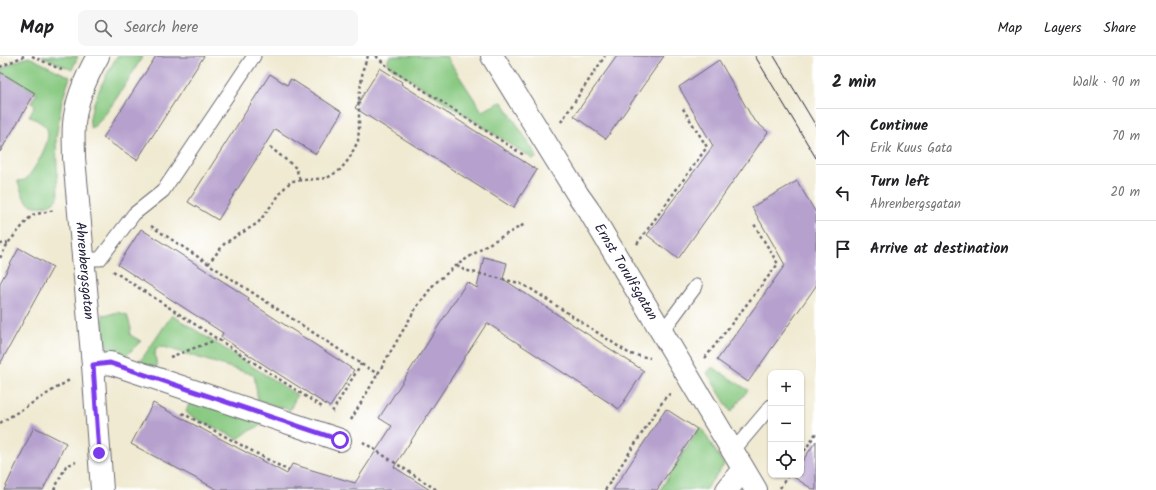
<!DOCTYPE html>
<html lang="en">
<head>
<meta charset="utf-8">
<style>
  :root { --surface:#fff; --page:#f6f6f6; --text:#202124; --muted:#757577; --line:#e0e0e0 }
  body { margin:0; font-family:Kalam,sans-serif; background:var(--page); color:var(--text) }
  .controls { position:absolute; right:12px; bottom:12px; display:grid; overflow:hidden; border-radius:8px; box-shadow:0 1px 3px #0004 }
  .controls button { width:36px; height:36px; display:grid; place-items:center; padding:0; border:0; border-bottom:1px solid var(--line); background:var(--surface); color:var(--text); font:20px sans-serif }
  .stop { position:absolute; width:12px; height:12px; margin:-9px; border:3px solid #7c3aed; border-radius:50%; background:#fff }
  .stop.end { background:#7c3aed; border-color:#fff; box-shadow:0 1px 4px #0008 }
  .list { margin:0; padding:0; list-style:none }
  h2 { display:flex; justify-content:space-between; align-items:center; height:52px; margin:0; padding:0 16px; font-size:17px }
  h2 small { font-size:13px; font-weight:400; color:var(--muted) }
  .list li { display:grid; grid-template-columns:26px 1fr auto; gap:12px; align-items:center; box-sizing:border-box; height:56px; padding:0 16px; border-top:1px solid var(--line) }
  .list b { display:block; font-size:15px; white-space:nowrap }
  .list p { margin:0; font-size:13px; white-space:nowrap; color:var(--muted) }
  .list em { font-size:13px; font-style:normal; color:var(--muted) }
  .icon { flex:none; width:22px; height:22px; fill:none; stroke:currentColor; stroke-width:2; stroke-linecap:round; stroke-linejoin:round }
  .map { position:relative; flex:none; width:816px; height:434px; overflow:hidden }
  header { display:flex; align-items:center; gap:24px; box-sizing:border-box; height:56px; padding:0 20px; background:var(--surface); border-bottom:1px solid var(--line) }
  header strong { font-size:19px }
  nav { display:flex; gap:22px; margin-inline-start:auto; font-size:14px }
  .search { width:280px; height:36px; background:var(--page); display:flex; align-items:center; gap:10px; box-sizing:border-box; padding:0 14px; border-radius:8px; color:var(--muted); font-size:15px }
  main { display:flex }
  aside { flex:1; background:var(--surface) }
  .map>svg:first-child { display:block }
</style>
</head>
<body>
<header>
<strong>Map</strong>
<div class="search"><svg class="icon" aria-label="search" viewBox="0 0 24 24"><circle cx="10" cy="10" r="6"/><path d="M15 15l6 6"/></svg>Search here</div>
<nav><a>Map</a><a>Layers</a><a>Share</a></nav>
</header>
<main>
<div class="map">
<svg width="816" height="434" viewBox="0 0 816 434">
  <rect width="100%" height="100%" fill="#fff"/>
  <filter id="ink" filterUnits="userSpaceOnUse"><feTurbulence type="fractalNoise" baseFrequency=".025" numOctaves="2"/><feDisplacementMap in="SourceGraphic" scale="8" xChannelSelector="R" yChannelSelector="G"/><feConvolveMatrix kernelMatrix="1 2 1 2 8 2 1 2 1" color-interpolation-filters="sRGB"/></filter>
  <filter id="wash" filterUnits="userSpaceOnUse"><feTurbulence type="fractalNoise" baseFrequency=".012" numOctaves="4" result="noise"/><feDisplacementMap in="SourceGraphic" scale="16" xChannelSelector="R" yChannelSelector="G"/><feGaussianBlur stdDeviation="0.9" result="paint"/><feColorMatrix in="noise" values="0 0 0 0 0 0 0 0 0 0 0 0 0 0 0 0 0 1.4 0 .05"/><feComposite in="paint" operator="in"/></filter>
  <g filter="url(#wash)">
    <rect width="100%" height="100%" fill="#f0ead2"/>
    <!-- green -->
    <path fill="#88c981" stroke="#55765e" d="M42,0H78L72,14Z
      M117,0H143C135,12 102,70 91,72C84,58 109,14 117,0Z
      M390,0H446L482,55L501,46L503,47L536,98V102L533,103L391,11C387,8 387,4 390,0Z
      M29,1L70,21L62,45L56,82L58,141C53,150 36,154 27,146C23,142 20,132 18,127V125L25,124C34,115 52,85 47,73C44,67 34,63 29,60L35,49L31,47L37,37L3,17L0,22V15C8,8 19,4 29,1Z
      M118,256L127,259L131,272L130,279L141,285L128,298L124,301C102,297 103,276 103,258L107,259Z
      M172,259L297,339L290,354L262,346L258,344L254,319L164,291L156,292L155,298L157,311L139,307Z
      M711,312H714L748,334L731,356L707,317Z
      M190,345L264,368L249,375L238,383L189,359L186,356Z
      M699,373H702L724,409L705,434H660Z"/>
    <g id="blocks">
      <!-- building -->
      <path fill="#b6a0cd" d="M156,0H204L137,104L103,82Z
        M617,0H664L606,83L574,60Z
        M719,4L753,63L768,76L678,203L647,179L713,90L679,31Z
        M380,12L402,26L401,28L537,114L513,152L355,52Z
        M0,16L35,37L0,96Z
        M270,18L287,29L291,23L342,56L316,98L275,73L218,164L188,146Z
        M797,125L816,157V230L748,326L717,304L785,209L752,151Z
        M141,173L249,242L248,245L354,314L330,351L221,281L223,277L118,209Z
        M19,192L53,211L0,308V227Z
        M484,201L507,207L503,223L644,315L619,353L487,267L394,411L430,434H218L131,388L153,347L287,418L292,408L355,427L392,370L379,362L467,226L477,232Z
        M666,353L697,373L657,434H613Z
        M34,371L66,387L43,434H4Z
        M816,385V434H814L792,420L793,419H801V407Z"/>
    </g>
  </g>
  <g filter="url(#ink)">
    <use href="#blocks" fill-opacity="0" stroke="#6a6870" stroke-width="1"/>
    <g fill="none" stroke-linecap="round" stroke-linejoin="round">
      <defs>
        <path id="service" d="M83,203H100L134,158L163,135L254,0
          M662,276L696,230
          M733,395L771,350"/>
        <g id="minor">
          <path id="s1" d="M98,0C86,21 76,43 74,68C73,79 74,91 74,102L93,309L102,434"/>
          <path id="s2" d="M492,0L578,139L590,156L756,434"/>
          <path d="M93,309L110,307L340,384"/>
          <path d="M727,434L743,413"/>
        </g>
      </defs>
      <!-- service casing -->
      <use href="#service" stroke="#6a6870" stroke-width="15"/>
      <!-- minor casing -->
      <use href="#minor" stroke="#6a6870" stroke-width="24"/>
      <!-- path -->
      <path stroke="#6a6870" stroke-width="2.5" stroke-dasharray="3 3" stroke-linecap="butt" d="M32,0L64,15
        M376,0L388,11L525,100
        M0,11L24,0
        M561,66L605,0
        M270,91L296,112L300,124
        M151,170L361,308L378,318
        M0,188L8,187
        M637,188L707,91L682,51
        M0,202L8,187L32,159L55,154
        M208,208L225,187L258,167L286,130L292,125L327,122L340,114L349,103L358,85L359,72V42L363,13L368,0
        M457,209L464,214L519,227L531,233L630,298L650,302
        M113,215L322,351
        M170,301L216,284
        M705,302L778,208L754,168
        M332,356L361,308
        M182,357L289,415
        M351,364L416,252L434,228L457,209L492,186L525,168
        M0,367L71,323
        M363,386L437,434
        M801,400L816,377
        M780,432L788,419
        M54,434L66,410L76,406
        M605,434L665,342L671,337"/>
      <!-- service -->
      <use href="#service" stroke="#fff" stroke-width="13"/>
      <!-- minor -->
      <use href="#minor" stroke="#fff" stroke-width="22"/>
      <!-- tram -->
      <path stroke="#22223b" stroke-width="1" d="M755,0L816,102
        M774,0L816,70"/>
    </g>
  </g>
  <g fill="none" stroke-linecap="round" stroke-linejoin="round" filter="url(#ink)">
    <!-- route -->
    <path stroke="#7c3aed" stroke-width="5" d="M99,397L93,309L110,307L340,384"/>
  </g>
  <g text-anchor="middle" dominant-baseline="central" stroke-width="3" stroke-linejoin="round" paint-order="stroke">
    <!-- street labels -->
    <g font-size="14" fill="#22223b" stroke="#fff">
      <text stroke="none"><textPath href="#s1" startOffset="220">Ahrenbergsgatan</textPath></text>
      <text stroke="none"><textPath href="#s2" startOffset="254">Ernst Torulfsgatan</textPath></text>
    </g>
  </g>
</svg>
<div class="controls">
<button>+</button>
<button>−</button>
<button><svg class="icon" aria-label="locate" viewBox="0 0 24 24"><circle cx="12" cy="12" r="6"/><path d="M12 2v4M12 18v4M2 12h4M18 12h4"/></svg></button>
</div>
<div class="stop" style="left:340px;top:384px"></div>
<div class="stop end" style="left:99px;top:397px"></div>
</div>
<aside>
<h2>2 min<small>Walk · 90 m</small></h2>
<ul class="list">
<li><svg class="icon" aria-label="ahead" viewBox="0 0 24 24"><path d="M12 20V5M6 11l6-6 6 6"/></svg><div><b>Continue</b><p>Erik Kuus Gata</p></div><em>70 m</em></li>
<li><svg class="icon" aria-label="left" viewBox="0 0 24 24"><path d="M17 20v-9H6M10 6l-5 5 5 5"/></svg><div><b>Turn left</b><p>Ahrenbergsgatan</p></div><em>20 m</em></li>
<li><svg class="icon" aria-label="arrive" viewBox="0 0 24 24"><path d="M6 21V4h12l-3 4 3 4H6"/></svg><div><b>Arrive at destination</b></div></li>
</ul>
</aside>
</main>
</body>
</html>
